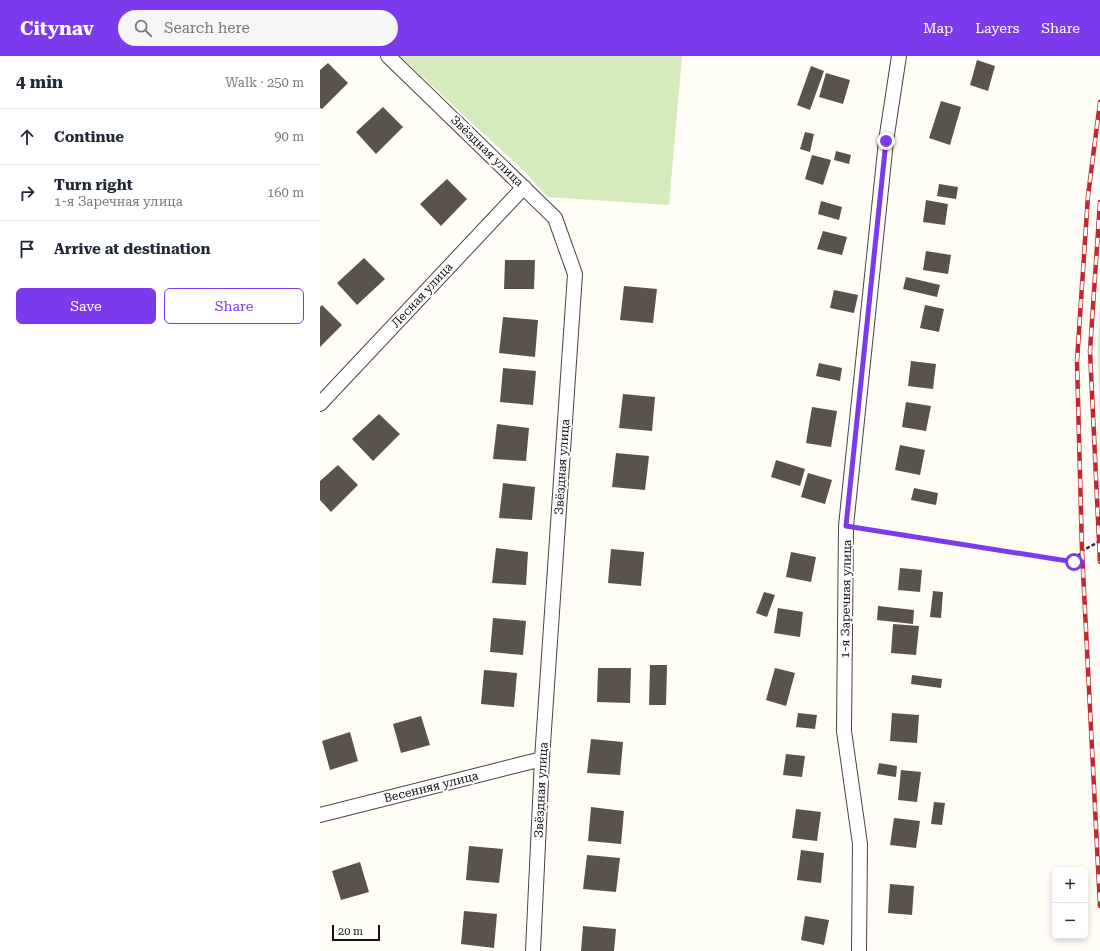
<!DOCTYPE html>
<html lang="en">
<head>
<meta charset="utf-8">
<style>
  :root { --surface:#fff; --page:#f6f6f7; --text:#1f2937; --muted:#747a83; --line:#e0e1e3; --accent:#7c3aed }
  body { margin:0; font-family:"Roboto Serif",serif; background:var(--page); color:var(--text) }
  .controls { position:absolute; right:12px; bottom:12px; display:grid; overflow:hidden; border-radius:6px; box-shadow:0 2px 6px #0003 }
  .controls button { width:36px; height:36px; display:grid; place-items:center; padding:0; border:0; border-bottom:1px solid var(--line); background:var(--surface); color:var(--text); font:20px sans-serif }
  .scale { position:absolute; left:12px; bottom:10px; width:48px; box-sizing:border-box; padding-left:4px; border:2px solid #111; border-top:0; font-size:11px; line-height:14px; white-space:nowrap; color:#111; -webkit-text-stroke:3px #fff; paint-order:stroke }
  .stop { position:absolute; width:12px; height:12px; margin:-9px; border:3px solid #7c3aed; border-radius:50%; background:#fff }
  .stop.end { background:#7c3aed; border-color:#fff; box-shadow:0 1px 4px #0008 }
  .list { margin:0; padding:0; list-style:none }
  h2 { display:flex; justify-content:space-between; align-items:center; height:52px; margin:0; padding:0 16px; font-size:17px }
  h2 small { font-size:13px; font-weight:400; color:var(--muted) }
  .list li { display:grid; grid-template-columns:26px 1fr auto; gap:12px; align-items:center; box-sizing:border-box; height:56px; padding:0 16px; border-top:1px solid var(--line) }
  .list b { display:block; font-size:15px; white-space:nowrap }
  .list p { margin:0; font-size:13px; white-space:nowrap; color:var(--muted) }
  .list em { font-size:13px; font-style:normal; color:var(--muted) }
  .actions { display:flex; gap:8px; padding:12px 16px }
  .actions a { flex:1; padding:9px 0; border:1px solid var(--accent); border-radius:6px; text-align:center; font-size:14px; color:var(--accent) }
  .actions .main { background:var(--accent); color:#fff }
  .icon { flex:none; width:22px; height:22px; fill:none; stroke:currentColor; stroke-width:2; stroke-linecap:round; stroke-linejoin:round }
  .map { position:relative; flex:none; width:780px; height:895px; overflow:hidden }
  header { display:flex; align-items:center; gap:24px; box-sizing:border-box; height:56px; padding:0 20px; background:var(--accent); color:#fff }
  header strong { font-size:19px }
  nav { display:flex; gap:22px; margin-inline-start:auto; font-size:14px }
  .search { width:280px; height:36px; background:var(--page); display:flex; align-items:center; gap:10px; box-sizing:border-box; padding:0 14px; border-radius:22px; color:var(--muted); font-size:15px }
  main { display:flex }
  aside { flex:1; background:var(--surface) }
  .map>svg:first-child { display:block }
</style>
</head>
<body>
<header>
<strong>Citynav</strong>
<div class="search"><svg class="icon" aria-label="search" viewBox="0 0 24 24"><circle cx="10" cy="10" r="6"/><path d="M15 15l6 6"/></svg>Search here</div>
<nav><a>Map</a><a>Layers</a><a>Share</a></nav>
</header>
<main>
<aside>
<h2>4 min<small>Walk · 250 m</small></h2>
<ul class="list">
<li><svg class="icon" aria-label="ahead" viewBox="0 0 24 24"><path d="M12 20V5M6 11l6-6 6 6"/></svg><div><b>Continue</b></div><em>90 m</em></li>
<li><svg class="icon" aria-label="right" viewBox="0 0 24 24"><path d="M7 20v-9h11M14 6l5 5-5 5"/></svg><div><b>Turn right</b><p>1-я Заречная улица</p></div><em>160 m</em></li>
<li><svg class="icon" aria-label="arrive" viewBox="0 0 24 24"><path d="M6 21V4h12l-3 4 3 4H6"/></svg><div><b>Arrive at destination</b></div></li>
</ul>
<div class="actions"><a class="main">Save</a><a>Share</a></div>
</aside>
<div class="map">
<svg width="780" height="895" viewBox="0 0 780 895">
  <rect width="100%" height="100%" fill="#fffdf5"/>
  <!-- green -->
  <path fill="#d5ebbd" d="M80,0H362L349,149L227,141L207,118Z
    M780,239V386L778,292Z"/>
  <!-- building -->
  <path fill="#5a524d" d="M657,4L675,10L668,35L650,29Z
    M8,7L28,27L2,53L0,52V14Z
    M491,10L504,15L490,54L477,49Z
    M506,17L530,24L523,48L499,41Z
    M621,45L641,51L630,89L609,82Z
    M63,51L83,71L56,98L36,76Z
    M485,76L494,78L490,96L480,93Z
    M516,95L531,99L529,108L514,104Z
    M492,99L511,104L503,129L485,123Z
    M127,123L147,143L121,170L100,148Z
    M619,128L638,131L636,143L617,140Z
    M606,144L628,148L625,169L603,166Z
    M501,145L522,151L519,164L498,158Z
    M503,175L527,181L522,199L497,193Z
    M606,195L631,199L628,218L603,214Z
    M44,202L65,223L37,249L17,227Z
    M185,204H215L214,233H184Z
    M586,221L620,229L617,241L583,233Z
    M304,230L337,233L333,267L300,264Z
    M514,234L538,239L534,257L510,252Z
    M2,249L22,269L0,291V251Z
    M605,249L624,253L619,276L600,272Z
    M183,261L218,264L215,301L179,297Z
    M591,305L616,308L613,333L588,330Z
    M499,307L522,312L520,325L496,320Z
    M183,312L216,315L213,349L180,346Z
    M303,338L335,341L332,375L299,372Z
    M586,346L611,350L606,375L582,371Z
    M492,351L517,355L511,391L486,387Z
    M59,358L80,378L53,405L32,383Z
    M177,368L209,372L206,405L173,403Z
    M580,389L605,394L600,419L575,414Z
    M296,397L329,400L325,434L292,431Z
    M456,404L485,413L480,430L451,421Z
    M18,409L38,429L11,456L0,444V425Z
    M488,417L512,424L505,448L481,441Z
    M183,427L215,431L212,464L179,462Z
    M594,432L618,437L616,449L591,444Z
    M176,492L208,496L206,529L172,527Z
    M291,493L324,496L321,530L288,527Z
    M471,496L496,501L491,526L466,521Z
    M580,512L602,514L600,536L578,534Z
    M613,535L623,536L621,562L610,561Z
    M444,536L455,539L447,561L436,557Z
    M558,550L594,554L593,568L557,564Z
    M458,552L483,556L480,581L454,577Z
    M173,562L206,565L203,599L170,596Z
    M573,568L599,570L596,599L571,597Z
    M330,609H347L346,649H329Z
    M278,612H311L310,647L277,646Z
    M455,612L475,617L466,650L446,644Z
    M164,614L197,617L194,651L161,648Z
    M592,619L622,623L621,632L591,628Z
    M478,657L497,659L495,673L476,671Z
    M572,657L599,659L597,687L570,685Z
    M101,660L110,689L81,697L73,668Z
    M30,676L38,705L10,714L2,685Z
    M271,683L303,686L300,719L267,717Z
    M466,698L485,700L482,721L463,719Z
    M559,707L577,710L576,721L557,718Z
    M581,714L601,716L597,746L578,744Z
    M614,746L625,747L622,769L611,768Z
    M271,751L304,755L301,788L268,785Z
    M476,753L501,756L497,785L472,782Z
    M574,762L600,765L596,792L570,789Z
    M149,790L183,793L179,827L146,824Z
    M481,794L504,797L501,827L477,824Z
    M267,799L300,802L296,836L263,833Z
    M40,806L49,836L21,844L12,815Z
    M570,828L594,830L592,859L568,857Z
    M144,855L177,858L174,892L141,888Z
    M485,860L509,864L504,889L481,884Z
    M263,870L296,873L294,895H261Z"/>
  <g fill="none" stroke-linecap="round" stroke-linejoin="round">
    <defs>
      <path id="street" d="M68,0L235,162L255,218L222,703L213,895
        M0,348L204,131
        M0,759L222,703
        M539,895L540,788L524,675L526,470L566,85L579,0"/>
    </defs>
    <!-- street casing -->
    <use href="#street" stroke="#444" stroke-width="16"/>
    <!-- path -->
    <path stroke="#333" stroke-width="2.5" stroke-dasharray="4 2" stroke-linecap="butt" d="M541,473L754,506L762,495L780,485"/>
    <!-- street -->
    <use href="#street" stroke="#fff" stroke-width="14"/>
    <defs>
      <path id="rail" d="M780,46L768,140L757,305L762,495L780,850
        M780,146L770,295L780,506"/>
    </defs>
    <!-- rail casing -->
    <use href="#rail" stroke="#c4262e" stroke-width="4.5"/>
    <!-- rail -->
    <use href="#rail" stroke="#fff" stroke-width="3" stroke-dasharray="9" stroke-linecap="butt"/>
  </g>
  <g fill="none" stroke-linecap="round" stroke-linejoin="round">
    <!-- route -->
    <path stroke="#7c3aed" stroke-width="5" d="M566,85L526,470L754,506"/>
  </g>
  <g text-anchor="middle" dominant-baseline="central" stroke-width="4" stroke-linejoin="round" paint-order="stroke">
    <!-- street labels -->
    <g font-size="12" fill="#111" stroke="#fff">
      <text transform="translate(167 95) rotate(44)">Звёздная улица</text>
      <text transform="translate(102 239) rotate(-47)">Лесная улица</text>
      <text transform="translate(242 411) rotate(-86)">Звёздная улица</text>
      <text transform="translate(526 543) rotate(-89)">1-я Заречная улица</text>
      <text transform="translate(111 731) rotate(-14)">Весенняя улица</text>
      <text transform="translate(221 734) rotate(-87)">Звёздная улица</text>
    </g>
  </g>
</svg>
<div class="controls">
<button>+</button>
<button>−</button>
</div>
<div class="scale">20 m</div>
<div class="stop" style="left:754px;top:506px"></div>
<div class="stop end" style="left:566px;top:85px"></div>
</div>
</main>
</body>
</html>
